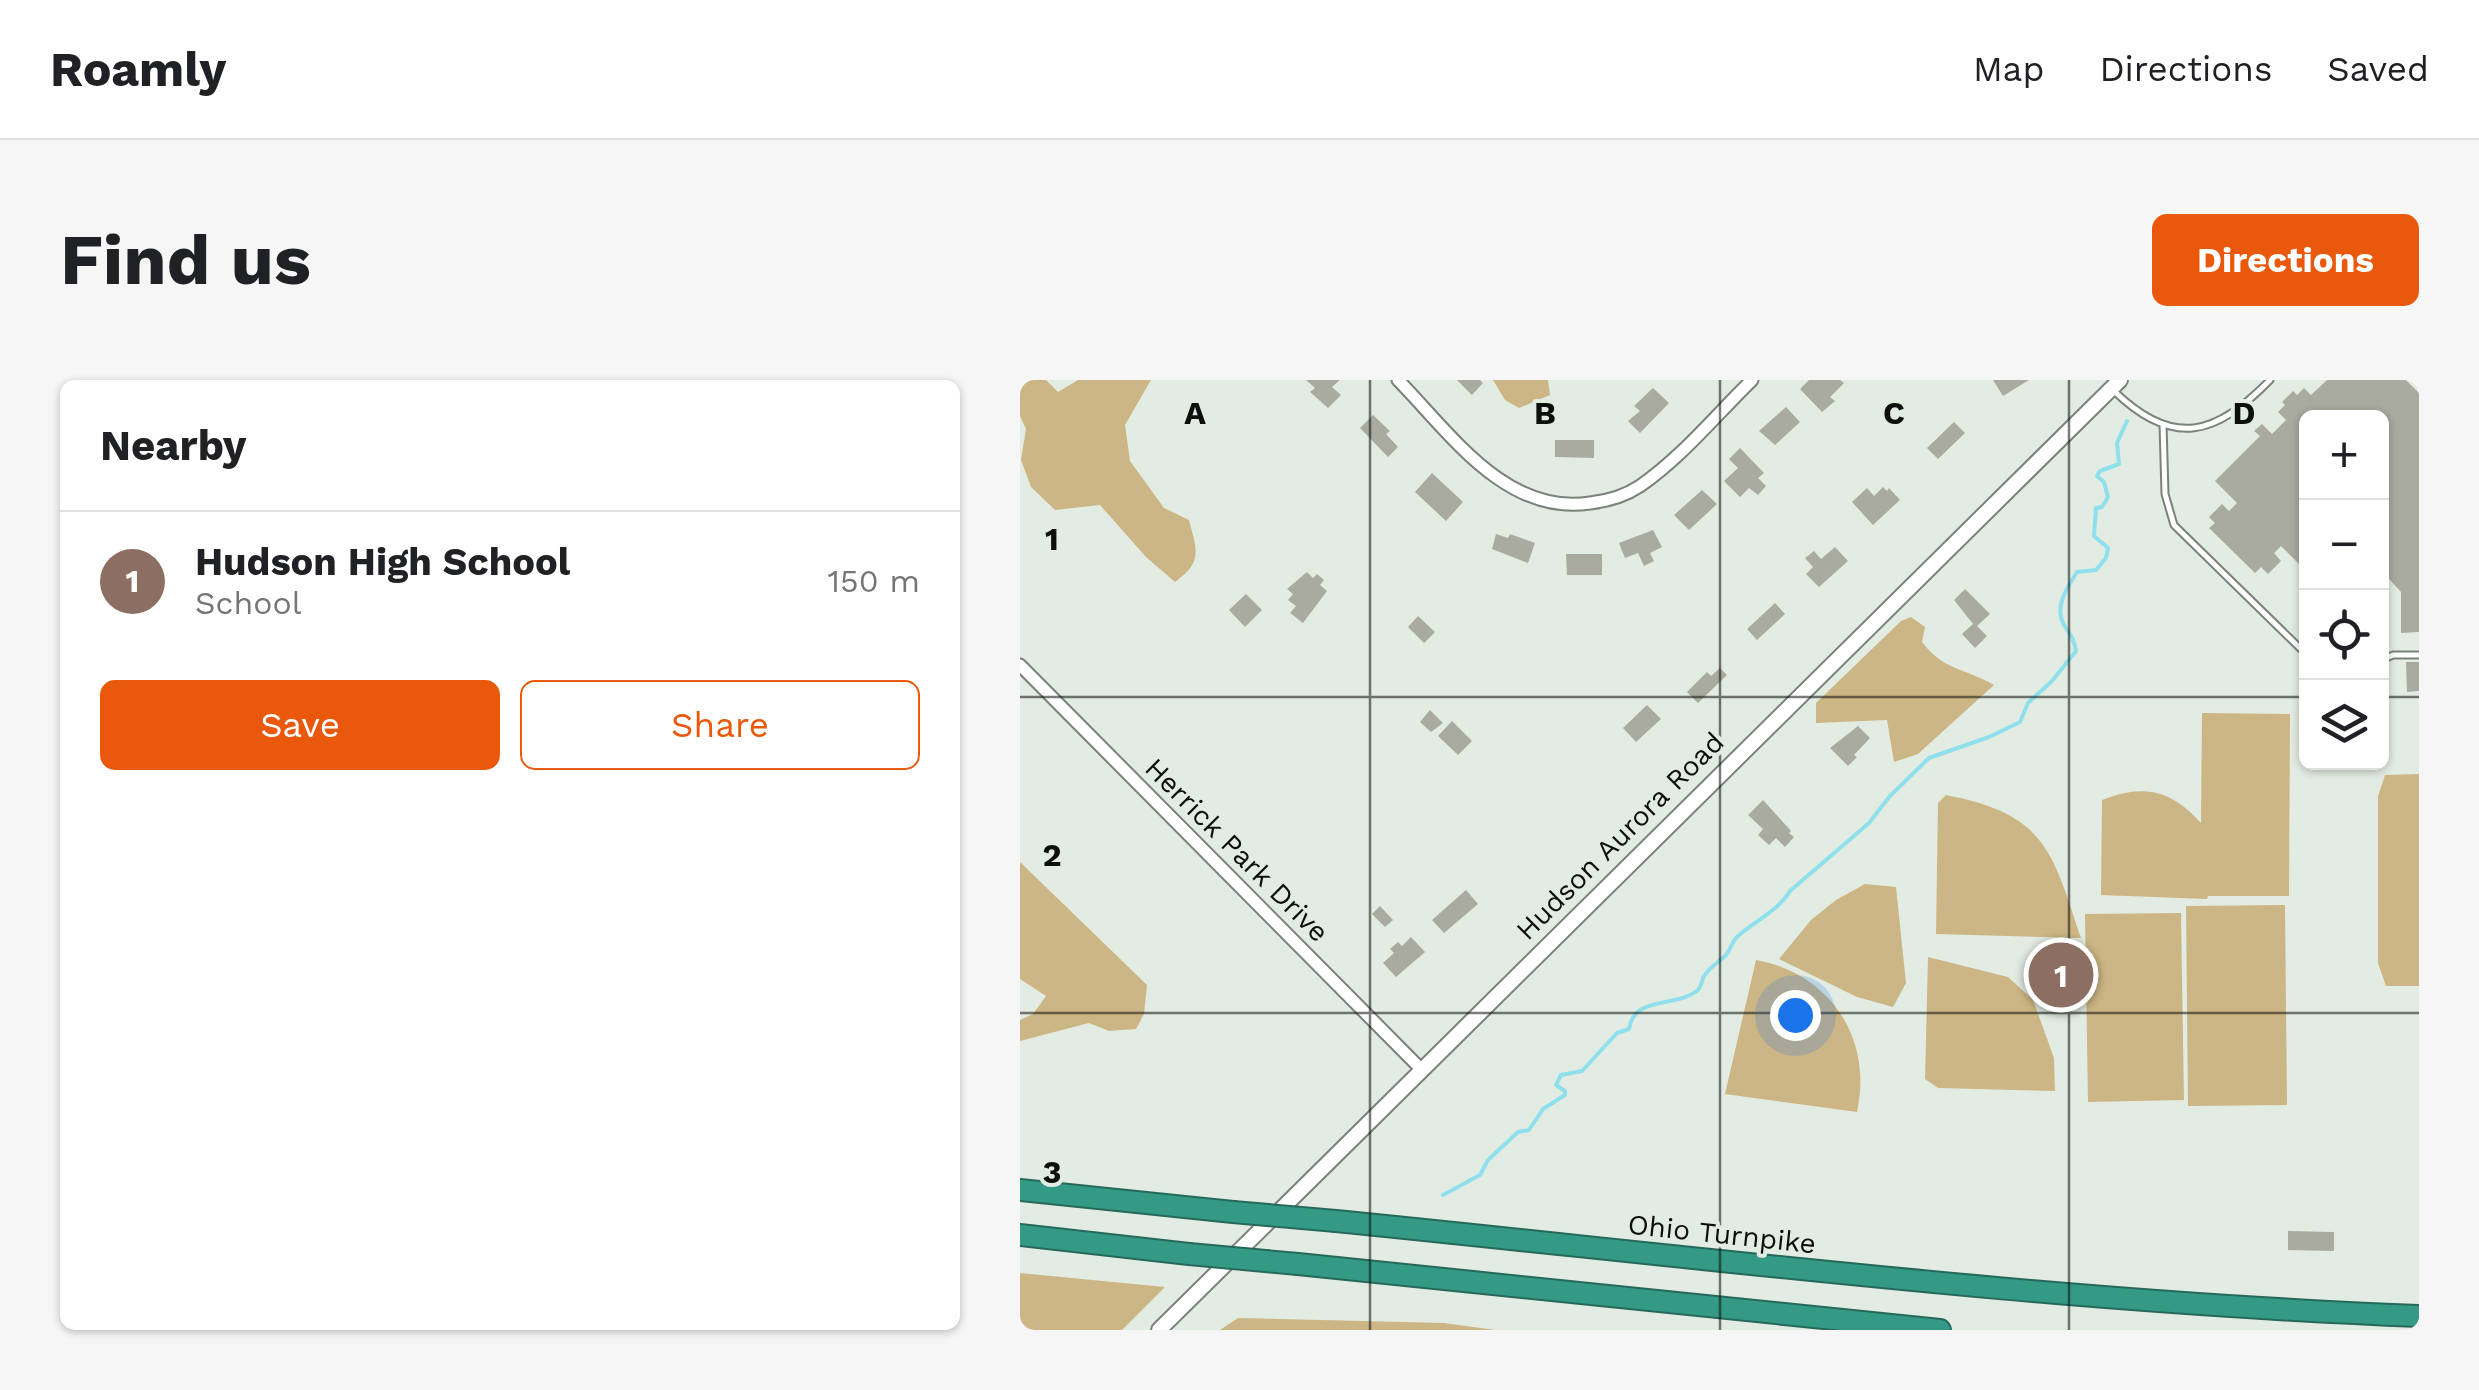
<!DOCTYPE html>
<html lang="en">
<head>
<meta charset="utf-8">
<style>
  :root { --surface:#fff; --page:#f6f6f6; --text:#202124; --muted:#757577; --line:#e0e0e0; --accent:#ea580c }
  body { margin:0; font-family:"Work Sans",sans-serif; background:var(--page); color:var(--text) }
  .controls { position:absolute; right:30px; top:30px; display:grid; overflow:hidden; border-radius:15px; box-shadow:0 2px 8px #0004 }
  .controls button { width:90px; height:90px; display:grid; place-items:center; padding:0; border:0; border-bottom:2px solid var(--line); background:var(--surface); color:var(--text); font:50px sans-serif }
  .you { position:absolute; left:775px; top:635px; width:35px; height:35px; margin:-25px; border:8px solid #fff; border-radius:50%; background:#1a73e8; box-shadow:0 0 0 15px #1a73e833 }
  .badge { display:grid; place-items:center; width:65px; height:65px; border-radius:50%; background:var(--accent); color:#fff; font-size:32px; font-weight:700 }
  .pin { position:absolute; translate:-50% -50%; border:5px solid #fff; box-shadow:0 2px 10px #0006 }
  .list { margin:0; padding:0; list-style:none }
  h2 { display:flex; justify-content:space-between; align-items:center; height:130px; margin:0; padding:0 40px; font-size:42px }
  h2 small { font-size:32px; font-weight:400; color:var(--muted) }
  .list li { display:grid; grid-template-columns:65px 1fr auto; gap:30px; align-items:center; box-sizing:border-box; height:140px; padding:0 40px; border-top:2px solid var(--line) }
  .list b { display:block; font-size:38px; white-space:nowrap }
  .list p { margin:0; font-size:32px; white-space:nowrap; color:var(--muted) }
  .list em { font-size:32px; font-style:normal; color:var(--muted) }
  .actions { display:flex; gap:20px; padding:30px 40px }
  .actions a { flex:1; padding:22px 0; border:2px solid var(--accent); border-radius:15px; text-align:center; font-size:35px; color:var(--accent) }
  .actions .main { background:var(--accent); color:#fff }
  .icon { flex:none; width:55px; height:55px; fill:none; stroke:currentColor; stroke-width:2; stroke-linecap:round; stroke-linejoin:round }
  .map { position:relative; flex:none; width:1399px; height:950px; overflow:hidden; border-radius:15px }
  header { display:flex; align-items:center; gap:60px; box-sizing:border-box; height:140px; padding:0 50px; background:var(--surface); border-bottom:2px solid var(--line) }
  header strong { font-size:48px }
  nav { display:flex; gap:55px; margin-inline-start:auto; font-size:35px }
  .intro { display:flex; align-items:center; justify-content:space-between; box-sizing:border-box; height:240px; padding:0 60px }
  h1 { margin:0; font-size:70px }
  .button { padding:25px 45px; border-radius:15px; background:var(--accent); color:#fff; font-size:35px; font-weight:700 }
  main { display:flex; gap:60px; padding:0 60px }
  aside { flex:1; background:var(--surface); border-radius:15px; box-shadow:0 2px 8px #0004 }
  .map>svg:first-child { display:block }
</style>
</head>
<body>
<header>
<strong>Roamly</strong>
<nav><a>Map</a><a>Directions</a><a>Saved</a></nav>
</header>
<div class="intro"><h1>Find us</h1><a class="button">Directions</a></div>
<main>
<aside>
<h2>Nearby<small></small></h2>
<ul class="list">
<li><span class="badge" style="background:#8d6e63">1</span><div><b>Hudson High School</b><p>School</p></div><em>150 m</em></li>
</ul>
<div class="actions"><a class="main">Save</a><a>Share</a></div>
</aside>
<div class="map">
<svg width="1399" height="950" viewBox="0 0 1399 950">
  <rect width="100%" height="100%" fill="#e3ece3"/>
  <!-- green -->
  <path fill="#cdb685" d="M0,0H26L38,12L58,0H131L105,45L110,81L144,128L169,140C177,171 183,182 155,202L126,177L80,125L35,130L11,107L1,80L6,49L0,36Z
    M473,0H528L530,15L499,28L485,20Z
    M891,237L905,247L902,262C924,291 945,288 974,305L898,374L874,382L867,340L796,343V323L881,241Z
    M1182,333L1270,334L1269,516H1188L1187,519L1081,515L1082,420C1125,403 1152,411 1181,443Z
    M1399,394V606H1366L1358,583V416L1365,395Z
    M926,415C1026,434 1032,471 1061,558L916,554L918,423Z
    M0,482L127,605L124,634L116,649L89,651L69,643L0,661V640L13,634L26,616L0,599Z
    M845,504L876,507L886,603L873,627L837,617L759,579L791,540L816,520Z
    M1265,525L1267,725L1168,726L1166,526Z
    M1161,533L1164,720L1068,722L1065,534Z
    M908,577L988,597L1013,620L1034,678L1035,711L918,708L905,699Z
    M736,580C811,594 853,659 837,732L705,714Z
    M0,893L145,907L102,950H0Z
    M218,938L424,943L475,950H200Z"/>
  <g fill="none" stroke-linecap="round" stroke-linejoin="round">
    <!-- stream -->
    <path stroke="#8fe0ec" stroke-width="4" d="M423,815L460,795L468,780L498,752L509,750L523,729L545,715V711L536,705L541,695L562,691L597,653L609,649C614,615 657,628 678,610C681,607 682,600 684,596C690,587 699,582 706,575C711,569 712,561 718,556C734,542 759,530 770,511L849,443L870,416L909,378L969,357L1000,342L1008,323L1032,301L1056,271C1054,260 1052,257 1046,248C1032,229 1047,208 1057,192L1076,190L1086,178L1088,168L1074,156L1076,128L1082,127L1088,117L1084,102L1077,96L1080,91L1099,84L1097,63L1107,41"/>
  </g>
  <!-- building -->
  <path fill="#a9aba0" d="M286,0H320L312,7L321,15L308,28L290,12L295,8Z
    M437,0H460L463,3L452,15Z
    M789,0H820L824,3L810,17L815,21L802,32L780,9Z
    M973,0H1009L983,16Z
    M1307,0H1386L1399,13V252L1381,253V212L1362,191V38H1286V187L1284,189L1261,166L1254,173L1261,181L1248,194L1241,187L1235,193L1189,148L1195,143L1189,137L1202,124L1209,131L1217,123L1195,101L1240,56L1234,51L1242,44L1252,54L1266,40L1258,32L1265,25L1262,22L1273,11L1277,15L1284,8L1291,15Z
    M633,8L649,23L620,53L608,41L620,31L614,26Z
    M766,27L780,42L755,65L739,51Z
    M353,35L370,51L366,54L378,67L368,77L340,48Z
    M934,42L945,53L918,79L907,68Z
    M535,60H574V78L535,77Z
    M720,68L744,93L738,98L746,106L738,115L729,108L720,117L704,101L718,88L709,79Z
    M412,93L443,122L426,141L395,112Z
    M863,107L867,111L869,108L880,120L853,145L832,122L847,108L854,116Z
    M682,110L697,124L669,150L654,135Z
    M633,150L642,167L630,173L634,181L624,186L618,173L605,178L599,163Z
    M476,154L488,158L490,154L515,163L508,183L472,169Z
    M815,167L828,181L799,207L786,194L793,187L785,178L794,171L801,179Z
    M546,174H582V195H547Z
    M287,192L293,198L297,194L304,200L300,205L307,211L283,243L270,233L276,226L268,220L273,214L267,209Z
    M945,209L970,234L957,246L967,256L955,268L942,254L953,244L934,220Z
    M226,214L242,230L225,247L209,230Z
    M755,223L765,234L737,260L727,249Z
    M398,236L415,252L404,263L388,247Z
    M1386,282H1399V311L1387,312Z
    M700,288L707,295L678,323L667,312L687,292L691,296Z
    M627,325L641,339L616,362L603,348Z
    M410,330L423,343L411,352L400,342Z
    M432,341L452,361L438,375L418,356Z
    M838,346L850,358L834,375L837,377L828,386L810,368Z
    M743,420L771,451L769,453L774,457L765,467L756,458L749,465L738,455L743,449L728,435Z
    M446,510L458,524L424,553L412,540Z
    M360,526L373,540L365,547L352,534Z
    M391,557L405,572L376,597L363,583L374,573L370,569L378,562L382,566Z
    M1268,851L1314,852V871L1268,870Z"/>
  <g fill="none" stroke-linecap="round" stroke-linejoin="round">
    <defs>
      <path id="service" d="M1094,11C1154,69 1196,55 1250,0
        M1143,44L1145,114L1154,145L1286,274
        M1362,280L1373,275H1399"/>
      <path id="minor" d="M378,0C430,53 486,136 570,123C588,121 605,116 620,106C662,77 696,35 732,0
        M0,285L400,688"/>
      <path id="tertiary" d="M139,950L1100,0"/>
      <path id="motorway" d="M0,810L213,832
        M316,841C677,877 1036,922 1399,936
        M0,855L169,874
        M278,884L920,950"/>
    </defs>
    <!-- service casing -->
    <use href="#service" stroke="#7a837b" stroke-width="9"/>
    <!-- minor casing -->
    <use href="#minor" stroke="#7a837b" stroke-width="15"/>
    <!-- tertiary casing -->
    <use href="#tertiary" stroke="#7a837b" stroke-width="18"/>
    <!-- motorway casing -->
    <use href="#motorway" stroke="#26695b" stroke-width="24"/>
    <!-- service -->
    <use href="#service" stroke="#fff" stroke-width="5"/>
    <!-- minor -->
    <use href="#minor" stroke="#fff" stroke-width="11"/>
    <!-- tertiary -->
    <use href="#tertiary" stroke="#fff" stroke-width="14"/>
    <!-- motorway -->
    <use href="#motorway" stroke="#349a86" stroke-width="20"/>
    <defs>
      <path id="motorway-bridge" d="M213,832L316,841
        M169,874L278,884"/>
    </defs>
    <!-- motorway-bridge casing -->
    <use href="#motorway-bridge" stroke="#26695b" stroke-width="24" stroke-linecap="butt"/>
    <!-- motorway-bridge -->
    <use href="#motorway-bridge" stroke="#349a86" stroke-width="20"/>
  </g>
  <!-- grid -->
  <path fill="none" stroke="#0c0f0c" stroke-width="2.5" stroke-opacity="0.55" d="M350,0V950M700,0V950M1049,0V950M0,317H1286M1362,317H1399M0,633H1399"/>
  <g text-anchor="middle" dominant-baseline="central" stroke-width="8" stroke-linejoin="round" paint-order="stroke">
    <!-- street labels -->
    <g font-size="28" fill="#0c0f0c" stroke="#e3ece3">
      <text transform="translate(600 456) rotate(-45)">Hudson Aurora Road</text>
      <text transform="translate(217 470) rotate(45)">Herrick Park Drive</text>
      <text transform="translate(702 854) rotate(6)">Ohio Turnpike</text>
    </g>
  </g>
  <g font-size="32" text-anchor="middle" font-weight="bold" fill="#0c0f0c" stroke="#e3ece3" stroke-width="8" stroke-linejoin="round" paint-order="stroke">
    <text x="175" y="44">A</text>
    <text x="525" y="44">B</text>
    <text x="874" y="44">C</text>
    <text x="1224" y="44">D</text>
    <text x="32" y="170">1</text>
    <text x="32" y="486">2</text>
    <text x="32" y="803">3</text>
  </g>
</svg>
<div class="controls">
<button>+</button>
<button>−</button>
<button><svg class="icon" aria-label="locate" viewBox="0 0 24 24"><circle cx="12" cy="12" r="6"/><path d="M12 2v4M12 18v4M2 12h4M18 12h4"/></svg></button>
<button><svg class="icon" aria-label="layers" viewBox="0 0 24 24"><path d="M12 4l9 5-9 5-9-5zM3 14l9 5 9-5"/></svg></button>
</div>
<div class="you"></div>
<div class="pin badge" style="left:1041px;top:595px;background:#8d6e63">1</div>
</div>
</main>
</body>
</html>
